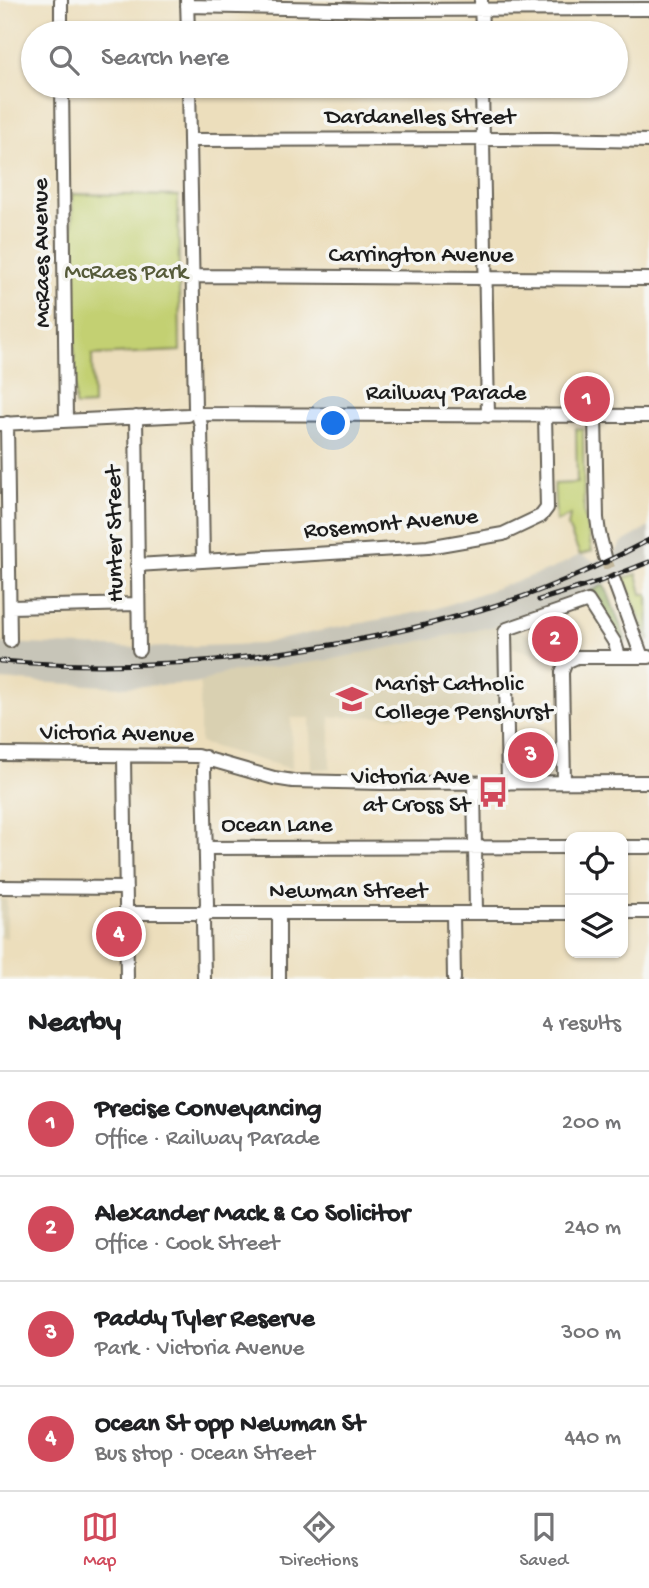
<!DOCTYPE html>
<html lang="en">
<head>
<meta charset="utf-8">
<style>
  :root { --surface:#fff; --page:#f2f2f2; --text:#202124; --muted:#757577; --line:#e0e0e0; --accent:#d1495b }
  body { margin:0; font-family:"Gochi Hand",sans-serif; background:var(--page); color:var(--text) }
  .controls { position:absolute; right:21px; bottom:21px; display:grid; overflow:hidden; border-radius:14px; box-shadow:0 2px 5px #0004 }
  .controls button { width:63px; height:63px; display:grid; place-items:center; padding:0; border:0; border-bottom:2px solid var(--line); background:var(--surface); color:var(--text); font:35px sans-serif }
  .you { position:absolute; left:334px; top:424px; width:24px; height:24px; margin:-18px; border:5px solid #fff; border-radius:50%; background:#1a73e8; box-shadow:0 0 0 10px #1a73e833 }
  .badge { display:grid; place-items:center; width:46px; height:46px; border-radius:50%; background:var(--accent); color:#fff; font-size:23px; font-weight:700 }
  .pin { position:absolute; translate:-50% -50%; border:4px solid #fff; box-shadow:0 2px 7px #0006 }
  .list { margin:0; padding:0; list-style:none }
  h2 { display:flex; justify-content:space-between; align-items:center; height:91px; margin:0; padding:0 28px; font-size:30px }
  h2 small { font-size:23px; font-weight:400; color:var(--muted) }
  .list li { display:grid; grid-template-columns:46px 1fr auto; gap:21px; align-items:center; box-sizing:border-box; height:105px; padding:0 28px; border-top:2px solid var(--line) }
  .list b { display:block; font-size:26px; white-space:nowrap }
  .list p { margin:0; font-size:23px; white-space:nowrap; color:var(--muted) }
  .list em { font-size:23px; font-style:normal; color:var(--muted) }
  .icon { flex:none; width:38px; height:38px; fill:none; stroke:currentColor; stroke-width:2; stroke-linecap:round; stroke-linejoin:round }
  .map { position:relative; flex:none; width:649px; height:979px; overflow:hidden }
  .search { position:absolute; background:var(--surface); box-shadow:0 2px 5px #0004; left:21px; right:21px; top:21px; height:77px; display:flex; align-items:center; gap:18px; box-sizing:border-box; padding:0 24px; border-radius:38px; color:var(--muted); font-size:26px }
  .sheet { height:511px; background:var(--surface) }
  nav { display:flex; justify-content:space-around; align-items:center; box-sizing:border-box; height:98px; border-top:2px solid var(--line); background:var(--surface); font-size:19px; color:var(--muted) }
  nav a { display:grid; justify-items:center; gap:4px }
  nav .on { color:var(--accent) }
  .map>svg:first-child { display:block }
</style>
</head>
<body>
<div class="map">
<svg width="649" height="979" viewBox="0 0 649 979">
  <rect width="100%" height="100%" fill="#f6f6f2"/>
  <filter id="ink" filterUnits="userSpaceOnUse"><feTurbulence type="fractalNoise" baseFrequency=".0143" numOctaves="2"/><feDisplacementMap in="SourceGraphic" scale="14" xChannelSelector="R" yChannelSelector="G"/><feConvolveMatrix kernelMatrix="1 2 1 2 8 2 1 2 1" color-interpolation-filters="sRGB"/></filter>
  <filter id="wash" filterUnits="userSpaceOnUse"><feTurbulence type="fractalNoise" baseFrequency=".00686" numOctaves="4" result="noise"/><feDisplacementMap in="SourceGraphic" scale="28" xChannelSelector="R" yChannelSelector="G"/><feGaussianBlur stdDeviation="1.57" result="paint"/><feColorMatrix in="noise" values="0 0 0 0 0 0 0 0 0 0 0 0 0 0 0 0 0 1.4 0 .05"/><feComposite in="paint" operator="in"/></filter>
  <g filter="url(#wash)">
    <rect width="100%" height="100%" fill="#ecdebc"/>
    <!-- built -->
    <path fill="#d9d0b1" d="M501,625L504,716L330,717V769H311L310,718H291L292,769L200,743V683L224,673L324,661Z
      M518,628L555,654L551,660L509,646V631Z
      M0,899H7V938L0,937Z"/>
    <!-- industrial -->
    <path fill="#c7c5b8" d="M649,527V565L605,584L577,599L501,625L324,661L224,673L200,683L122,687L0,680V643L139,648L261,644L314,632L435,609L552,569L580,555L594,561L616,552L621,543Z"/>
    <!-- green -->
    <path fill="#c3d072" stroke="#707647" stroke-width="2" d="M72,194L178,196L180,351L92,355L93,405L77,406L75,405Z
      M576,428L583,429L584,513L592,551L580,555L568,527L570,515L556,522L554,484L577,483Z
      M637,574L642,594H648L649,642L624,578Z
      M511,744H550L551,769H512Z"/>
    <!-- forest -->
    <path fill="#9ab264" stroke="#5b6740" stroke-width="2" d="M603,585L607,591L626,640L625,642H620L593,601L590,592Z"/>
  </g>
  <g filter="url(#ink)">
    <g fill="none" stroke-linecap="round" stroke-linejoin="round">
      <!-- minor-tunnel -->
      <path stroke="#c2b79c" stroke-width="12" stroke-dasharray="12 6" stroke-linecap="butt" d="M605,557L614,581"/>
      <defs>
        <path id="minor" d="M61,0V33
          M187,0L188,33
          M481,0L482,33
          M187,6L388,10L649,9
          M62,86L66,420
          M189,86L195,408
          M482,86L488,416
          M190,140L550,139L649,141
          M192,276L649,279
          M201,414L649,416
          M595,415L597,518L599,533L605,557
          M136,417L139,650
          M199,418L201,425L203,561
          M7,423L10,641
          M0,424L188,415
          M137,565L428,547L503,534L541,516L547,508L545,415
          M614,581L642,657
          M10,607L138,604
          M0,754L197,756L274,778L293,781L382,783L649,782
          M124,756L127,979
          M564,782L562,672L566,662L577,657H649
          M474,783L476,913
          M508,783L505,632L507,629L588,601L615,643L619,656
          M623,847H649
          M206,848L570,847
          M0,887L126,888
          M623,912H649
          M126,913H570
          M279,913V979
          M453,913L454,979
          M204,979L203,921L207,905L204,769L205,757"/>
      </defs>
      <!-- minor casing -->
      <use href="#minor" stroke="#656054" stroke-width="16"/>
      <!-- minor -->
      <use href="#minor" stroke="#fff" stroke-width="12"/>
      <defs>
        <path id="rail" d="M539,600L598,582L649,562
          M0,661C142,672 283,660 421,626C462,615 503,605 543,589C579,575 615,558 649,540"/>
      </defs>
      <!-- rail casing -->
      <use href="#rail" stroke="#1c1c1c" stroke-width="5"/>
      <!-- rail -->
      <use href="#rail" stroke="#f6f6f2" stroke-width="2.5" stroke-dasharray="8" stroke-linecap="butt"/>
    </g>
  </g>
  <!-- icons -->
  <defs>
    <symbol id="school-bare" viewBox="-9 -9 18 18"><path d="M0-5L7-2L0 1L-7-2ZM-4 1L0 2.5L4 1V4Q0 6-4 4Z" fill="#d1495b" stroke="#f6f6f2" stroke-width="2.5" paint-order="stroke"/></symbol>
    <symbol id="bus-bare" viewBox="-9 -9 18 18"><path d="M-5-6H5V4H4V6H2V4H-2V6H-4V4H-5ZM-3.5-4V0h7V-4ZM-3.5 1.2v1.5H-2V1.2ZM2 1.2v1.5H3.5V1.2Z" fill="#d1495b" stroke="#f6f6f2" stroke-width="2.5" paint-order="stroke"/></symbol>
  </defs>
  <g fill-rule="evenodd">
    <use href="#school-bare" x="330" y="677" width="44" height="44"/>
    <use href="#bus-bare" x="471" y="770" width="44" height="44"/>
  </g>
  <g text-anchor="middle" dominant-baseline="central" stroke-width="7" stroke-linejoin="round" paint-order="stroke">
    <!-- street labels -->
    <g font-size="24" fill="#1c1c1c" stroke="#f6f6f2">
      <text x="420" y="118">Dardanelles Street</text>
      <text transform="translate(43 253) rotate(-91)">McRaes Avenue</text>
      <text x="421" y="256">Carrington Avenue</text>
      <text x="446" y="394">Railway Parade</text>
      <text transform="translate(391 525) rotate(-5)">Rosemont Avenue</text>
      <text transform="translate(116 534) rotate(-91)">Hunter Street</text>
      <text transform="translate(117 735) rotate(1)">Victoria Avenue</text>
      <text x="277" y="826">Ocean Lane</text>
      <text x="348" y="892">Newman Street</text>
    </g>
    <!-- park labels -->
    <g font-size="24" fill="#565b3a" stroke="#f6f6f2">
      <text x="126" y="273">McRaes Park</text>
    </g>
    <!-- poi labels -->
    <g font-size="24" fill="#1c1c1c" stroke="#f6f6f2" text-anchor="start">
      <text x="375" y="685">Marist Catholic<tspan x="375" dy="28">College Penshurst</tspan></text>
      <text x="470" y="778" text-anchor="end">Victoria Ave<tspan x="470" dy="28">at Cross St</tspan></text>
    </g>
  </g>
</svg>
<div class="controls">
<button><svg class="icon" aria-label="locate" viewBox="0 0 24 24"><circle cx="12" cy="12" r="6"/><path d="M12 2v4M12 18v4M2 12h4M18 12h4"/></svg></button>
<button><svg class="icon" aria-label="layers" viewBox="0 0 24 24"><path d="M12 4l9 5-9 5-9-5zM3 14l9 5 9-5"/></svg></button>
</div>
<div class="you"></div>
<div class="pin badge" style="left:587px;top:399px">1</div>
<div class="pin badge" style="left:555px;top:639px">2</div>
<div class="pin badge" style="left:531px;top:755px">3</div>
<div class="pin badge" style="left:119px;top:934px">4</div>
<div class="search"><svg class="icon" aria-label="search" viewBox="0 0 24 24"><circle cx="10" cy="10" r="6"/><path d="M15 15l6 6"/></svg>Search here</div>
</div>
<section class="sheet">
<h2>Nearby<small>4 results</small></h2>
<ul class="list">
<li><span class="badge">1</span><div><b>Precise Conveyancing</b><p>Office · Railway Parade</p></div><em>200 m</em></li>
<li><span class="badge">2</span><div><b>Alexander Mack &amp; Co Solicitor</b><p>Office · Cook Street</p></div><em>240 m</em></li>
<li><span class="badge">3</span><div><b>Paddy Tyler Reserve</b><p>Park · Victoria Avenue</p></div><em>300 m</em></li>
<li><span class="badge">4</span><div><b>Ocean St opp Newman St</b><p>Bus stop · Ocean Street</p></div><em>440 m</em></li>
</ul>
</section>
<nav>
<a class="on"><svg class="icon" aria-label="map" viewBox="0 0 24 24"><path d="M3 6l6-2 6 2 6-2v14l-6 2-6-2-6 2zM9 4v14M15 6v14"/></svg>Map</a>
<a><svg class="icon" aria-label="directions" viewBox="0 0 24 24"><path d="M12 3l9 9-9 9-9-9zM9 14v-3h6M13 9l2 2-2 2"/></svg>Directions</a>
<a><svg class="icon" aria-label="saved" viewBox="0 0 24 24"><path d="M7 4h10v16l-5-4-5 4z"/></svg>Saved</a>
</nav>
</body>
</html>
